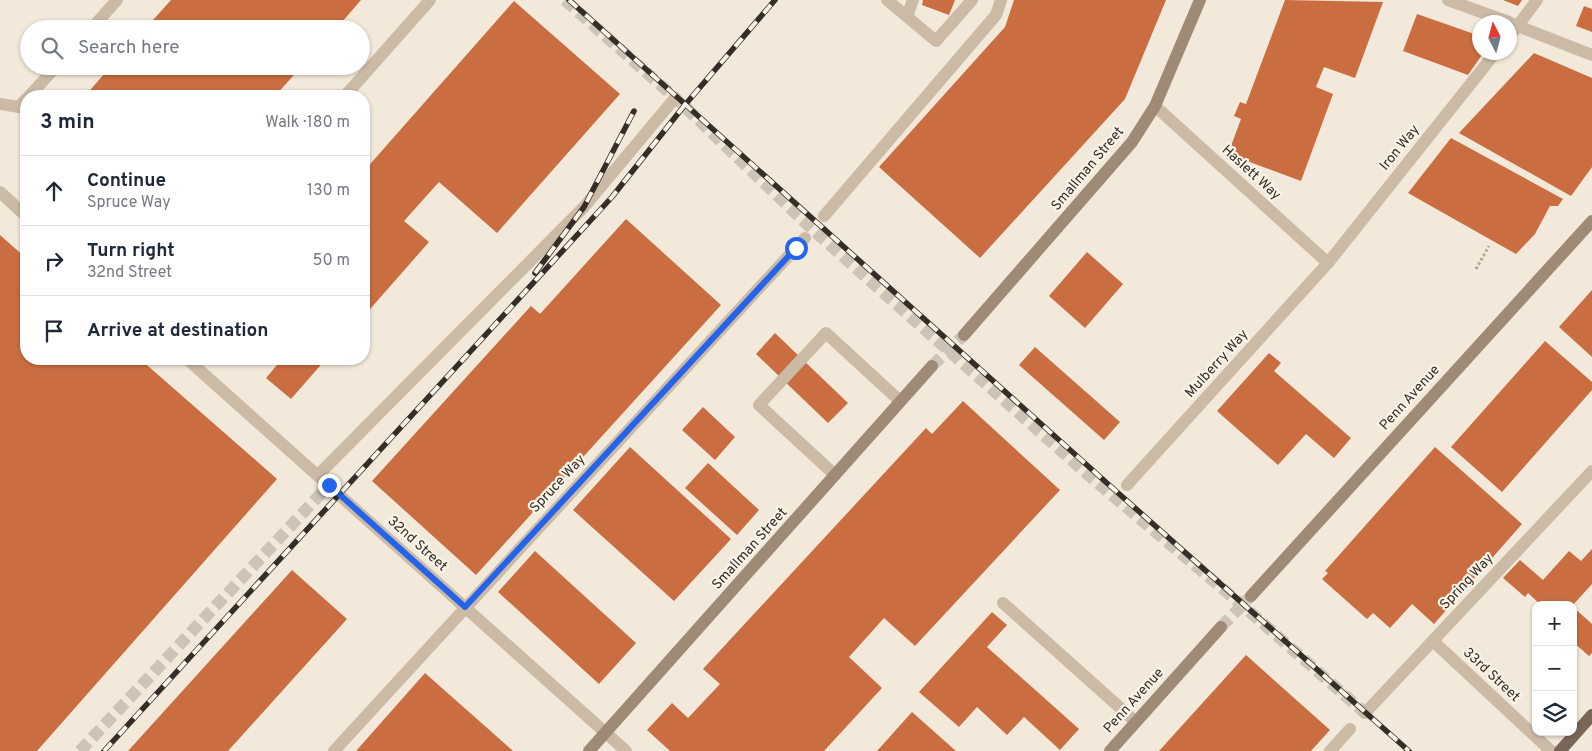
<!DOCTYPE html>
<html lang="en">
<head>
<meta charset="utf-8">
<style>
  :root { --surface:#fff; --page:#f2f2f3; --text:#1f2937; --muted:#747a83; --line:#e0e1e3 }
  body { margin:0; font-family:Overpass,sans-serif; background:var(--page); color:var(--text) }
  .controls { position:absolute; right:15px; bottom:15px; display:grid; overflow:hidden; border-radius:10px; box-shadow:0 1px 4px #0004 }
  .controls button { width:45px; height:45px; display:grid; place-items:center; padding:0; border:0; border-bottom:1px solid var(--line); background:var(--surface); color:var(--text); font:25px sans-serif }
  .compass { position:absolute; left:1472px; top:15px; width:45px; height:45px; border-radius:50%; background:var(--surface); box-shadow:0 1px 4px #0004; rotate:354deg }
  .stop { position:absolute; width:15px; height:15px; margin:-11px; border:4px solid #2563eb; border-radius:50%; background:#fff }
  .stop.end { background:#2563eb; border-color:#fff; box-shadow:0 1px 5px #0008 }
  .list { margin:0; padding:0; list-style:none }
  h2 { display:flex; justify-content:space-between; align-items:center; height:65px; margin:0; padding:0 20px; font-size:21px }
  h2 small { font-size:16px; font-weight:400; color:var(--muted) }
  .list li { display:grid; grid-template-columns:32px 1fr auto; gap:15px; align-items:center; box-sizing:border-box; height:70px; padding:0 20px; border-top:1px solid var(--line) }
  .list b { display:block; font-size:19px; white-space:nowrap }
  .list p { margin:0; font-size:16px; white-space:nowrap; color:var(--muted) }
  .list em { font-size:16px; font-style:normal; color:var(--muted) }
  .icon { flex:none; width:28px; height:28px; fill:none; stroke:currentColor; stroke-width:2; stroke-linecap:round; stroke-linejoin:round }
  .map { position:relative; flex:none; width:1592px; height:751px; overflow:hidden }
  .search { position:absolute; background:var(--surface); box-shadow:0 1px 4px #0004; left:20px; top:20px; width:350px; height:55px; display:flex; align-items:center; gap:12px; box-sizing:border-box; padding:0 18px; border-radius:28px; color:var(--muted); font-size:19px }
  .panel { position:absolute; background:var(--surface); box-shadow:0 1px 4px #0004; left:20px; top:90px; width:350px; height:275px; border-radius:20px }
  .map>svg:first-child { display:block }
</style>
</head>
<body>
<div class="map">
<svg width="1592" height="751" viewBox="0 0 1592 751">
  <rect width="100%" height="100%" fill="#f2e9da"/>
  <!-- building -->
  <path fill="#ca6e41" d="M171,0H361L336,29H145Z
    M923,0H955L949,15L922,5Z
    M1014,0H1166L1125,99L980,258L879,167L1005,27Z
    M1285,0L1383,2L1355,78L1324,67L1316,87L1333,94L1301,181L1228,154L1241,119L1234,116L1240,102L1246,104Z
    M1503,0H1522L1518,6Z
    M514,1L620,94L497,233L439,182L404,221L429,242L364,316V171Z
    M1584,6L1592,9V32L1576,26Z
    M1417,14L1480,36V52H1484L1468,75L1403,51Z
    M1534,53L1592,78V167L1571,196L1459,133Z
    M111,66H302L275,96H85Z
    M1451,138L1563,199L1558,206H1550L1535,234L1516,254L1408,193Z
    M626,219L721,305L476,575L372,481L531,306L540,314Z
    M0,235L26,258V359H140L277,479L37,751H0Z
    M1087,252L1123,284L1085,328L1049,296Z
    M1592,290V357L1559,327Z
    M775,333L848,403L828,423L756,354Z
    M1545,341L1592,382V390L1502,492L1451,447Z
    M1035,347L1120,422L1104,440L1019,365Z
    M1269,353L1281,363L1274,371L1351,438L1334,458L1306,434L1278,465L1217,411Z
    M282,359H326L291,399L266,378Z
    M963,401L1060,490L915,646L884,618L849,657L882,688L824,751H670L647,730L672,703L688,718L720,684L703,669L926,428L932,434Z
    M703,407L735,437L715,460L682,430Z
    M630,447L731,539L674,601L573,510Z
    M1435,447L1522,524L1434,624L1412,604L1390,628L1373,613L1367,619L1322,579L1328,573L1325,571Z
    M708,463L759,510L737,535L685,488Z
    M1592,549V584L1573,605H1541L1528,593L1525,597L1503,578L1520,560L1543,580L1569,551L1581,561Z
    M535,551L636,643L599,684L498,592Z
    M292,570L347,619L228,751H128Z
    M1573,607L1592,624V653L1589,656L1573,642Z
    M992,612L1007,625L987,647L1079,729L1060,750L1024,717L1007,735L977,707L959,727L919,692Z
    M1246,655L1330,730L1311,751H1159Z
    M425,673L513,751H356Z
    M912,712L956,751H877Z"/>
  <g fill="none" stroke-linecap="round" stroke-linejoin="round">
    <!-- street-tunnel -->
    <path stroke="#cdc3b6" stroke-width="12" stroke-dasharray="12 6" stroke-linecap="butt" d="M565,0L684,106L812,229L1086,473L1242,605L1365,713
      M80,751L329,485"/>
    <!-- secondary-tunnel -->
    <path stroke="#cdc3b6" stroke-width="12" stroke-dasharray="12 6" stroke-linecap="butt" d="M932,366L964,335
      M1221,627L1251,596"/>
    <!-- path -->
    <path stroke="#b7a490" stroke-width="3" stroke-dasharray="2.5 2.5" stroke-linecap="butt" d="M1476,269L1489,246"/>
    <!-- lane -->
    <path stroke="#cbbaa6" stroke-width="12" d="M887,0L936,41L972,0
      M907,16L913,0
      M91,29L117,0
      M29,96L57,66
      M345,96L430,0
      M0,104L19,107L26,99
      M824,216L996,15L1001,0
      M318,475L584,207L675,98
      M835,475L759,405L826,333L900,401
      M1127,485L1328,263
      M1003,603L1136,722
      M1365,713L1592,471
      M334,751L805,238
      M1330,751L1350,729"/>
    <!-- street -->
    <path stroke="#cbbaa6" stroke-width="12" d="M1448,0L1509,22
      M1510,23L1592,55
      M1510,36L1537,0
      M1155,106L1328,263L1496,52
      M0,192L26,216
      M187,359L626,751
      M1433,641L1551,751"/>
    <!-- secondary -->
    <path stroke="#9f8977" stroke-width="12" d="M964,335L1132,142L1155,106L1200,0
      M1251,596L1592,221
      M589,751L932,366
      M1110,751L1221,627"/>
    <!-- primary -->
    <path stroke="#796658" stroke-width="12" d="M1560,751L1592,715"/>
    <defs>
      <path id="rail" d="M569,0L1108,484L1409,751
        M535,273L584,207L634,111
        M104,751L612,197L684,106L775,0"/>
    </defs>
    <!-- rail casing -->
    <use href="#rail" stroke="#372d27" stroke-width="5.5"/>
    <!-- rail -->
    <use href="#rail" stroke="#faf3e7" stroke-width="4" stroke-dasharray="11" stroke-linecap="butt"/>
  </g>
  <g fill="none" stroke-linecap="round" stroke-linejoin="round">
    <!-- route -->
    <path stroke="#2563eb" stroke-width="6" d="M329,485L465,607L796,248"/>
  </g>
  <g text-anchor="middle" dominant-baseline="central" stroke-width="4.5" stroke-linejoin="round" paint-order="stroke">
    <!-- street labels -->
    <g font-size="14" fill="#372d27" stroke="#faf3e7">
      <text transform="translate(1400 148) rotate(-51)">Iron Way</text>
      <text transform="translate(1088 169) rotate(-50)">Smallman Street</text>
      <text transform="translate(1251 173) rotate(42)">Haslett Way</text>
      <text transform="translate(1217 364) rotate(-48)">Mulberry Way</text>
      <text transform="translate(1410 398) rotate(-48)">Penn Avenue</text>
      <text transform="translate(558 484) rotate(-47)">Spruce Way</text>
      <text transform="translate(417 544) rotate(42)">32nd Street</text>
      <text transform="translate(750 549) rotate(-48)">Smallman Street</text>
      <text transform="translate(1467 582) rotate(-47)">Spring Way</text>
      <text transform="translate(1491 675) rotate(43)">33rd Street</text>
      <text transform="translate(1134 701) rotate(-48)">Penn Avenue</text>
    </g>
  </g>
</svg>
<div class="controls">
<button>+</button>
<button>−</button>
<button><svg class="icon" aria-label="layers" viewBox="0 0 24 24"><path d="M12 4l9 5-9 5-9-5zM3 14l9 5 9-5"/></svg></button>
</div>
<svg class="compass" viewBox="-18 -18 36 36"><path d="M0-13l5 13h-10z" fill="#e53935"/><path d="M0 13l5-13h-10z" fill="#747a83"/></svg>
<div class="stop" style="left:796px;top:248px"></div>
<div class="stop end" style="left:329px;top:485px"></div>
<div class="search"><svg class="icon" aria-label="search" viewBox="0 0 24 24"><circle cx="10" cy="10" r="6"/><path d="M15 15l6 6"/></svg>Search here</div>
<section class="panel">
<h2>3 min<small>Walk · 180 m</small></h2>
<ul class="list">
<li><svg class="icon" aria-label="ahead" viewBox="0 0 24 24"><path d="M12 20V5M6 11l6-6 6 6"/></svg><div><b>Continue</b><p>Spruce Way</p></div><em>130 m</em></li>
<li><svg class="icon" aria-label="right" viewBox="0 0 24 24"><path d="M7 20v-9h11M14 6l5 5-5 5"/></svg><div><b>Turn right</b><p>32nd Street</p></div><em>50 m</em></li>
<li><svg class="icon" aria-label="arrive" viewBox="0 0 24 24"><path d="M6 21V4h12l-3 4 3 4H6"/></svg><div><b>Arrive at destination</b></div></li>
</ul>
</section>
</div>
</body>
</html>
